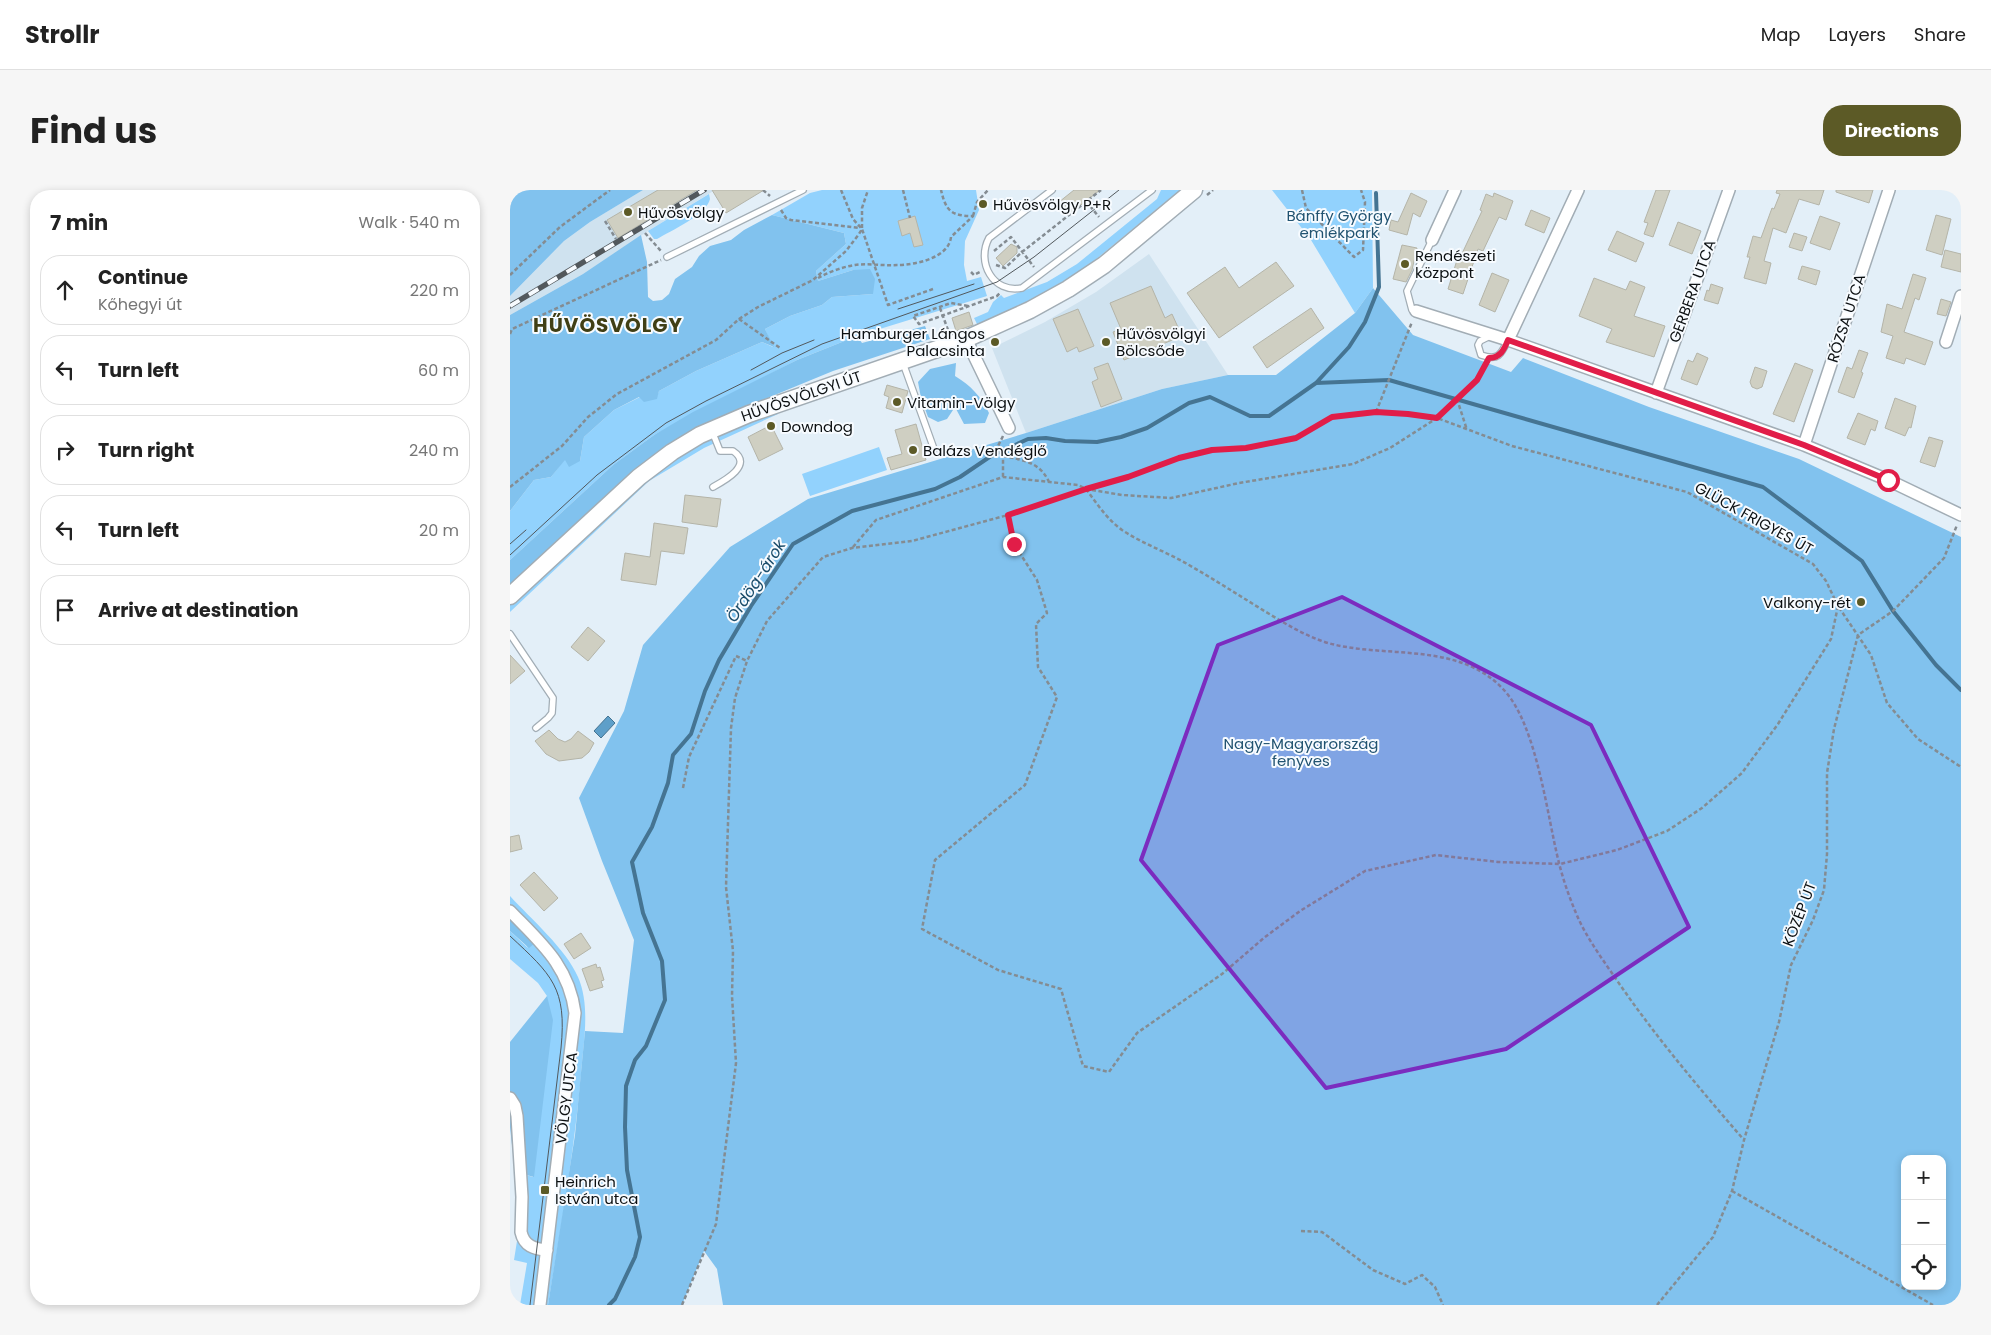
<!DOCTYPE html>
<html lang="en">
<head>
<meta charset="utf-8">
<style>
  :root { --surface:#fff; --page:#f6f6f6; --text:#222; --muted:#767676; --line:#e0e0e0; --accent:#5c5a26 }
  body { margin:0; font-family:Poppins,sans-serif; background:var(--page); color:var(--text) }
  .controls { position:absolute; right:15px; bottom:15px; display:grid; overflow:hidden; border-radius:10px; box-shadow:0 2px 8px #0003 }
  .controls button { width:45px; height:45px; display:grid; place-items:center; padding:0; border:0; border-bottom:1px solid var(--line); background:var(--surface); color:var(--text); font:25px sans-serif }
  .stop { position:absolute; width:15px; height:15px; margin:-11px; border:4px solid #e11d48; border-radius:50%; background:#fff }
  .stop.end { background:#e11d48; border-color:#fff; box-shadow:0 1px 5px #0008 }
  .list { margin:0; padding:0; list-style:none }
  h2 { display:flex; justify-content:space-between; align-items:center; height:65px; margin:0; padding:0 20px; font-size:21px }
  h2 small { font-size:16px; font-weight:400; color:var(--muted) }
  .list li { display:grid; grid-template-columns:32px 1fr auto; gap:15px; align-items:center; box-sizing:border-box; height:70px; margin:0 10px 10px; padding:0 10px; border:1px solid var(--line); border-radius:20px }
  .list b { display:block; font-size:19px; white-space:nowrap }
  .list p { margin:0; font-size:16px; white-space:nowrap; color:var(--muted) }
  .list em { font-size:16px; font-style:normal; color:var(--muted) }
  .icon { flex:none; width:28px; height:28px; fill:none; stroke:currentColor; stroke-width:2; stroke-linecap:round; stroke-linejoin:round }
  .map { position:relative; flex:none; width:1451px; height:1115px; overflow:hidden; border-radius:20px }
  header { display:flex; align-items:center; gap:30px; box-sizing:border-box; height:70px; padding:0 25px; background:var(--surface); border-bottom:1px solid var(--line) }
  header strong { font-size:24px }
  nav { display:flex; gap:28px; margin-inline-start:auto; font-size:18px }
  .intro { display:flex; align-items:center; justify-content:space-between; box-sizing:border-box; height:120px; padding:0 30px }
  h1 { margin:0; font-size:35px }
  .button { padding:12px 22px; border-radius:20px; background:var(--accent); color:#fff; font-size:18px; font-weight:700 }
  main { display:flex; gap:30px; padding:0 30px }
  aside { flex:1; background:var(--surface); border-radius:20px; box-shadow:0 2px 8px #0003 }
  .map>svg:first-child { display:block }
</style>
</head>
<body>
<header>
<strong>Strollr</strong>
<nav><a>Map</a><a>Layers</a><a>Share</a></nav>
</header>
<div class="intro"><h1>Find us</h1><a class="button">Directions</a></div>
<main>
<aside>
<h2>7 min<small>Walk · 540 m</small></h2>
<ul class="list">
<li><svg class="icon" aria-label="ahead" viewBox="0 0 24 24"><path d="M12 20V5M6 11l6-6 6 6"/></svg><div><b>Continue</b><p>Kőhegyi út</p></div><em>220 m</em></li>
<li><svg class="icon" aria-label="left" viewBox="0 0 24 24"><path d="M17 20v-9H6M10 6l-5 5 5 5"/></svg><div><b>Turn left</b></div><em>60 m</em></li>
<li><svg class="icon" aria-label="right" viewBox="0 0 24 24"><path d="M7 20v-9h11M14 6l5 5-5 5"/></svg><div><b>Turn right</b></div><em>240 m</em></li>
<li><svg class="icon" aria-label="left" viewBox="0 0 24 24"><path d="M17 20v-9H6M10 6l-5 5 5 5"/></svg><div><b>Turn left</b></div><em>20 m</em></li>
<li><svg class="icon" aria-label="arrive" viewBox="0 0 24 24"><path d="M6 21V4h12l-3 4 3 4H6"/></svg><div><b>Arrive at destination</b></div></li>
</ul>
</aside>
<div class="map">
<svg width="1451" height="1115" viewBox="0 0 1451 1115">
  <rect width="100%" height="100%" fill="#e3eff8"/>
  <!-- built -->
  <path fill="#cfe2ef" d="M133,0H205L138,41L73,84L0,125V106L54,51L80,32Z
    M639,64L718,185L652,199L516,243L482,158L535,132L586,102Z"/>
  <!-- green -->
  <path fill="#92d2fd" d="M312,0H466L469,20L455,51L454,75L457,91L471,87L477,106L347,146L287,170L144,245L103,275L0,370V321L24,290L41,287L55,269L70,271L74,247L104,220L130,207L146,209L149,201L186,181L252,152L263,157L255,139L280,126L312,115L322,107L363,104L343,80L308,91L306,81L336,54L334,43L262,25L300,3Z
    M651,0H670L567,85L509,119L468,136L464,128L478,122L483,112L491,105L494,108L537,92L567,74L647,9Z
    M762,0H862L863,98L845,123L801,50Z
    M199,4L200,9C197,24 161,41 147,49H144L138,41Z
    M262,206L268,224L194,258L139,291L0,422V394L122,283L191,237Z
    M369,257L377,280L300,306L292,284Z
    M0,706C21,729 56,759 68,787C81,817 73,854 71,885C64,962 51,1038 38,1115H10L17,1073L4,1070L7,1051L5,982L23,987L37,806L28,793L0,769V741L18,758L0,727Z"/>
  <!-- forest -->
  <path fill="#81c2ee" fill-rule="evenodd" d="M0,0H133L80,32L54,51L0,106Z
    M262,25L334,43L336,54L306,81L308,91L343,80L360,79L365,89L363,104L322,107L312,115L280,126L255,139L264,157L252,152L186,181L149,201L147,209L134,212L129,207L104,220L74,247L70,271L59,277L55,270L41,287L24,290L0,321V125L73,84L131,45L137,72L138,107L143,111L152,110L159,104L165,89L182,77L189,66L200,56L221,50L234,40Z
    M863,98L903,145L1001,182L1013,168L1139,217L1289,269L1451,347V1115H213L207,1079L194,1061L172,1115H38L65,945L75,841L113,843L124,750L92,671L69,608L114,521L133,455L220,357L298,309L516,243L652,199L718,185H766L845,123ZM1395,969H1432V1096H1395Z
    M415,136L420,149L323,181L214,226L191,237L122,283L0,394V370L103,275L144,245L183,222L287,170L347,146L352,153Z
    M446,173L445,186C461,196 471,206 479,223L475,233L454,234L445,217L437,229L428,232L418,227L411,208L408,192L420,179Z
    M0,727L25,753L19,758L0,741Z
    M37,806L43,830L24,987L5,982L0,937V852Z"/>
  <!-- water -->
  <path fill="#5e9fc9" stroke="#457492" d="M98,526L105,533L91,548L84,541Z"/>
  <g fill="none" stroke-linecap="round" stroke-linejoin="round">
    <!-- stream -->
    <path stroke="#457492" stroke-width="4" d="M806,193L879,190L1253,297L1352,371L1383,421L1426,475L1451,500
      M99,1115L105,1109L125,1067L130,1047L117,980L115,937L116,896L125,870L136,856L155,810L152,771L133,723L122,672L142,637L158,593L163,565L181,544L195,501L209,470L241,416L283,354L342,321L425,299L450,287L481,266L518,249L536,248L555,251L587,252L611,247L637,238L679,213L700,207L740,226H759L806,193L839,157L855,132L869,97L866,3"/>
  </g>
  <!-- building -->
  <path fill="#cfcfc2" stroke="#b4b4a8" d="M148,0H187L108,48L97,30Z
    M202,0H254L216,23Z
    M564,0H590L558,25L549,12Z
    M1146,0H1160L1143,47L1134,44L1138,33L1134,32Z
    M1267,0H1314L1309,15L1289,9L1276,43L1263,38L1254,71L1261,73L1256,94L1234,88L1240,67H1237L1243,46L1251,48L1262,18L1264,19L1270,4L1266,3Z
    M1326,0H1363L1359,13L1326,2Z
    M901,3L917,11L910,27L903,23L897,45L879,40L881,30L888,32Z
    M984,3L1003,11L996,30L989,27L973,61L968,59L953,104L938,99L947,70H949L972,21L970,20L976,4L983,7Z
    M1021,20L1040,28L1034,43L1015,35Z
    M1426,25L1441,29L1432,65L1416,60Z
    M405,26L413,55L404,57L400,43L392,46L388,31Z
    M1310,26L1330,33L1320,60L1300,53Z
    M1168,32L1191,41L1182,64L1159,55Z
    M1107,41L1134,53L1126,72L1098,60Z
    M1284,43L1297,47L1292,61L1279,57Z
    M501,54L507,57V63L493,76L486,68Z
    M892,55L907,58L902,80L896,92L883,89Z
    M1435,60L1451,64V82L1431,77Z
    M766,72L784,96L709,148L677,103L715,77L729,98Z
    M1292,76L1310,81L1306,95L1288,89Z
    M982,83L999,90L985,122L969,115Z
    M1403,84L1416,88L1409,110L1405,108L1394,142L1423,152L1415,175L1396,168L1394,174L1376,168L1383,146L1371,142L1377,114L1392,119Z
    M1084,88L1116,100L1120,91L1135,97L1124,126L1155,136L1144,167L1096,152L1102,139L1069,126Z
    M1201,94L1213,98L1208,114L1194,110L1197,100L1199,101Z
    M641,96L655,128L662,124L672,146L614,170L603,142L611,139L600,113Z
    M1431,109L1441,112L1436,126L1427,124Z
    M801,118L814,138L757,178L743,157Z
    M568,119L584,156L569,162L567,157L557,162L543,129Z
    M459,122L463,135L446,141L442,128Z
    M1349,160L1358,163L1351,182L1353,183L1344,208L1328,202L1337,177L1342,179Z
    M1187,163L1198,168L1187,195L1171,189L1178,170L1183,172Z
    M598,173L612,209L591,217L582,192L588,189L584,178Z
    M1285,173L1303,180L1284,232L1263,224Z
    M1245,177L1257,181L1252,197L1247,199L1242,197L1240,192Z
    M377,195L398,201L392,223L376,218L379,207L374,205Z
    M1385,208L1406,216L1401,238L1399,237L1395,246L1375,238Z
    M1348,223L1368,231L1365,241L1361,239L1355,255L1337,248Z
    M406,234L416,270L381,280L377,268L392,264L385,240Z
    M261,235L273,259L249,271L238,247Z
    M1419,247L1433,251L1425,277L1410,272Z
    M175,305L211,309L207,337L172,332Z
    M144,333L178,338L174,364L151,361L146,395L111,390L115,363L140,367Z
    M78,437L95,451L78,471L61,457Z
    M0,465L15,481L0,494Z
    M39,540L48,549L55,552L61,549L68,541L84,553L79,562L72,568L49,571L36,564L25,551Z
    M9,645L12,659L0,662V647Z
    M24,682L48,708L34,721L10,695Z
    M71,743L81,758L64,769L54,754Z
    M86,774L87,778L90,777L94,790L91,791L93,797L80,801L72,779Z"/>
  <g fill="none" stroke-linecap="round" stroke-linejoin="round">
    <defs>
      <path id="lane" d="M542,0L479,48C466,72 483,104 512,98L642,0
        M157,67L293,0
        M906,121L902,120L897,101L922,50
        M980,146L970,151L968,155L971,165C988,171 991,165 998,150
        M393,173L424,259
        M202,241L210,261H223C244,275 214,291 203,297
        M0,444L43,508L42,523L38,528L26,538"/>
      <path id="street" d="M922,50L945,0
        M906,121L998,150L1294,255L1378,290L1451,325
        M456,149L499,238
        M998,150L1068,0
        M1436,152L1451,106
        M1146,203L1219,0
        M1294,255L1379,0
        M0,721C31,753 59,776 65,823L30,1115
        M0,908L5,916L7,926L12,1007L11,1042C14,1056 24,1059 37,1060"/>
      <path id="secondary" d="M0,406L129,287L162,262L190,245L239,224L456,149L520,120L558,99L594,75L684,0"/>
    </defs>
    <!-- lane casing -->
    <use href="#lane" stroke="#a2adb5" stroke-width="8"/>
    <!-- street casing -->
    <use href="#street" stroke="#a2adb5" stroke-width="14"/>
    <!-- secondary casing -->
    <use href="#secondary" stroke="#a2adb5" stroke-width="19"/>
    <!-- path -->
    <path stroke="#848c92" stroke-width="2.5" stroke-dasharray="4 2.5" stroke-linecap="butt" d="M253,0L260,6
      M331,0L343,29L352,39L378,115L423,99
      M393,0L400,28
      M792,0L796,18L844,67L853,60L855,12L851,0
      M697,5L703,0
      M576,11L589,27
      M271,20L276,28L281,30L350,38
      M463,26L467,12L478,0
      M95,31L106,49
      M135,43L151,61
      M484,61L501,47L524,77
      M486,75L495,78L512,62L591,0
      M461,82L464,85L470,82
      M0,85L50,37L100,0
      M308,88C319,82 332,77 345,75C358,73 373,76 387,75C405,75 439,68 441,47L463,26C441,26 436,21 431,0
      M458,116L441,113L403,126L409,134L487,106L490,103
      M430,118L438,140
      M229,129L270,158
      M0,144L2,139L151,70
      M947,209L957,240
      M866,222L902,132
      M493,246L488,256L493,266V287
      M493,266C513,270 530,272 539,292
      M0,297L52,256L78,227L107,204L206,150L229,129L248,117L303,90L336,61L349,44L352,39V18L358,0
      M576,299C587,314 597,329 612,340C633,354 657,362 679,375C705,390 730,406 756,422C776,434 795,446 818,453C875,469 948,451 993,499C1027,534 1037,626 1049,673C1054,693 1061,712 1069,730C1079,751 1093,770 1106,789C1145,846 1189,898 1234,950
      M498,325L504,354L527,390L537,423L526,434L528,477L547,507L515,595L425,670L412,739L488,780L551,799L573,876L599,882L627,843L712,784L755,747L790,721L855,681L926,665L988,672L1050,674L1107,660L1157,641L1192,618L1232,583L1268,534L1321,449L1328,416
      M343,357L366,330L493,287L568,295L576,299L612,305L661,308L729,293L843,274L880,258L927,228L967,190L975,175
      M173,598L179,567L226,466L237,471
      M1222,1001L1423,1115
      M791,1041L812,1042L863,1080L895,1094L912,1085L925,1097L933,1115
      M172,1115L206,1034L226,873L222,806L223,761L216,697L221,538L225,508L237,471L257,431L313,367L342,358L402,351L498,325L576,299L618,287L669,268L702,260L736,258L786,248L822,227L866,222L898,223L927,228L1002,256L1177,302L1303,374L1316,391L1328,416L1361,465L1377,513L1408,549L1451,577
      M1147,1115L1203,1047L1222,1001L1234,950L1269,832L1281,775L1303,730L1314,700L1317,664V583L1324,539L1348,445L1383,421L1434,368L1447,335"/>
    <!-- lane -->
    <use href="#lane" stroke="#fff" stroke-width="5.5"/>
    <!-- street -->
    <use href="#street" stroke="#fff" stroke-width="11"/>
    <!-- secondary -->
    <use href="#secondary" stroke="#fff" stroke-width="16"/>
    <!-- tram -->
    <path stroke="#52585c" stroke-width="1" d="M388,119L464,94
      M241,180L272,163L304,150
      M0,354L16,340
      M0,365L87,285L156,233L196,211L312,154L487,92L524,67L609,0
      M0,746C42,785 57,798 51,858L20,1115"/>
    <defs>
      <path id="rail" d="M0,116L194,0"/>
    </defs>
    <!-- rail casing -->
    <use href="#rail" stroke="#52585c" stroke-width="5.5"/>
    <!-- rail -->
    <use href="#rail" stroke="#f7fbff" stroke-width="4" stroke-dasharray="11" stroke-linecap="butt"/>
  </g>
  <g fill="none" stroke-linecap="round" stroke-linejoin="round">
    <!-- route -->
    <path stroke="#e11d48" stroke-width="6" d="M504,354L498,325L576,299L618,287L669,268L702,260L736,258L786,248L822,227L866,222L898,224L927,228L967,190L979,168C990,168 994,160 998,150L1294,255L1378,290"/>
  </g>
  <!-- marked area -->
  <path fill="#7b2cbf" fill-opacity="0.2" stroke="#7b2cbf" stroke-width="4" stroke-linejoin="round" d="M832,407L1081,535L1179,737L996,859L816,898L631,670L708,455Z"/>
  <!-- markers -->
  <g fill="#5c5a26" stroke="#f7fbff" stroke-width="2">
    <circle cx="473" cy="14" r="5"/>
    <circle cx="118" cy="22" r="5"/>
    <circle cx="895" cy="74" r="5"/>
    <circle cx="485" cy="152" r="5"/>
    <circle cx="596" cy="152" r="5"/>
    <circle cx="387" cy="212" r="5"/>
    <circle cx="261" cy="236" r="5"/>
    <circle cx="403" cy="260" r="5"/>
    <circle cx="1351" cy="412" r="5"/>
    <rect x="30" y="995" width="10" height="10" rx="2.5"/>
  </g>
  <g text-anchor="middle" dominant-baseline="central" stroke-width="4" stroke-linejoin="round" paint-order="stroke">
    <!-- poi labels -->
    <g font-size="15" fill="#0c1012" stroke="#f7fbff" text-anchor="start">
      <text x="483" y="14">Hűvösvölgy P+R</text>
      <text x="128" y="22">Hűvösvölgy</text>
      <text x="905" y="65">Rendészeti<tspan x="905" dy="17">központ</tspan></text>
      <text x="475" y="143" text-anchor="end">Hamburger Lángos<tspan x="475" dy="17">Palacsinta</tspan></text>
      <text x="606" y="143">Hűvösvölgyi<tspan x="606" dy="17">Bölcsőde</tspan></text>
      <text x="397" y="212">Vitamin-Völgy</text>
      <text x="271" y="236">Downdog</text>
      <text x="413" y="260">Balázs Vendéglő</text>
      <text x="1341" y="412" text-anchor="end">Valkony-rét</text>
      <text x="45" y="991">Heinrich<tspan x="45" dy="17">István utca</tspan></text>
    </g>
    <!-- park labels -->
    <g font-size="15" fill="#215371" stroke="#f7fbff">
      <text x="829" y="25">Bánffy György<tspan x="829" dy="17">emlékpark</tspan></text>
      <text x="791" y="553">Nagy-Magyarország<tspan x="791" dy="17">fenyves</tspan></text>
    </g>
    <!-- street labels -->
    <g font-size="15" fill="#0c1012" stroke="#f7fbff">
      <text transform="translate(1182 101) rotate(-70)">GERBERA UTCA</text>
      <text transform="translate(1336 128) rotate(-72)">RÓZSA UTCA</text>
      <text transform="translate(291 206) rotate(-19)">HŰVÖSVÖLGYI ÚT</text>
      <text transform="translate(1244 328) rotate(29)">GLÜCK FRIGYES ÚT</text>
      <text transform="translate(1289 724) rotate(-69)">KÖZÉP ÚT</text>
      <text transform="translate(56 908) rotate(-83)">VÖLGY UTCA</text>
    </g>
    <!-- water labels -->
    <g font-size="16" font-style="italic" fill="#1b4d6b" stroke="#f7fbff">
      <text transform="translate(246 391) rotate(-57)">Ördög-árok</text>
    </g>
    <!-- district labels -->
    <g font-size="20" font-weight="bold" letter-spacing="1" fill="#403f15" stroke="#f7fbff">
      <text x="98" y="135">HŰVÖSVÖLGY</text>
    </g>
  </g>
</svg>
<div class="controls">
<button>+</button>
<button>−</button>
<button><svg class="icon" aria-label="locate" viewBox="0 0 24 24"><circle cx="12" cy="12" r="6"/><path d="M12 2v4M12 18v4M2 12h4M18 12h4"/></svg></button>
</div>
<div class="stop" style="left:1378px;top:290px"></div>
<div class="stop end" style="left:504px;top:354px"></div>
</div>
</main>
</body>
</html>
